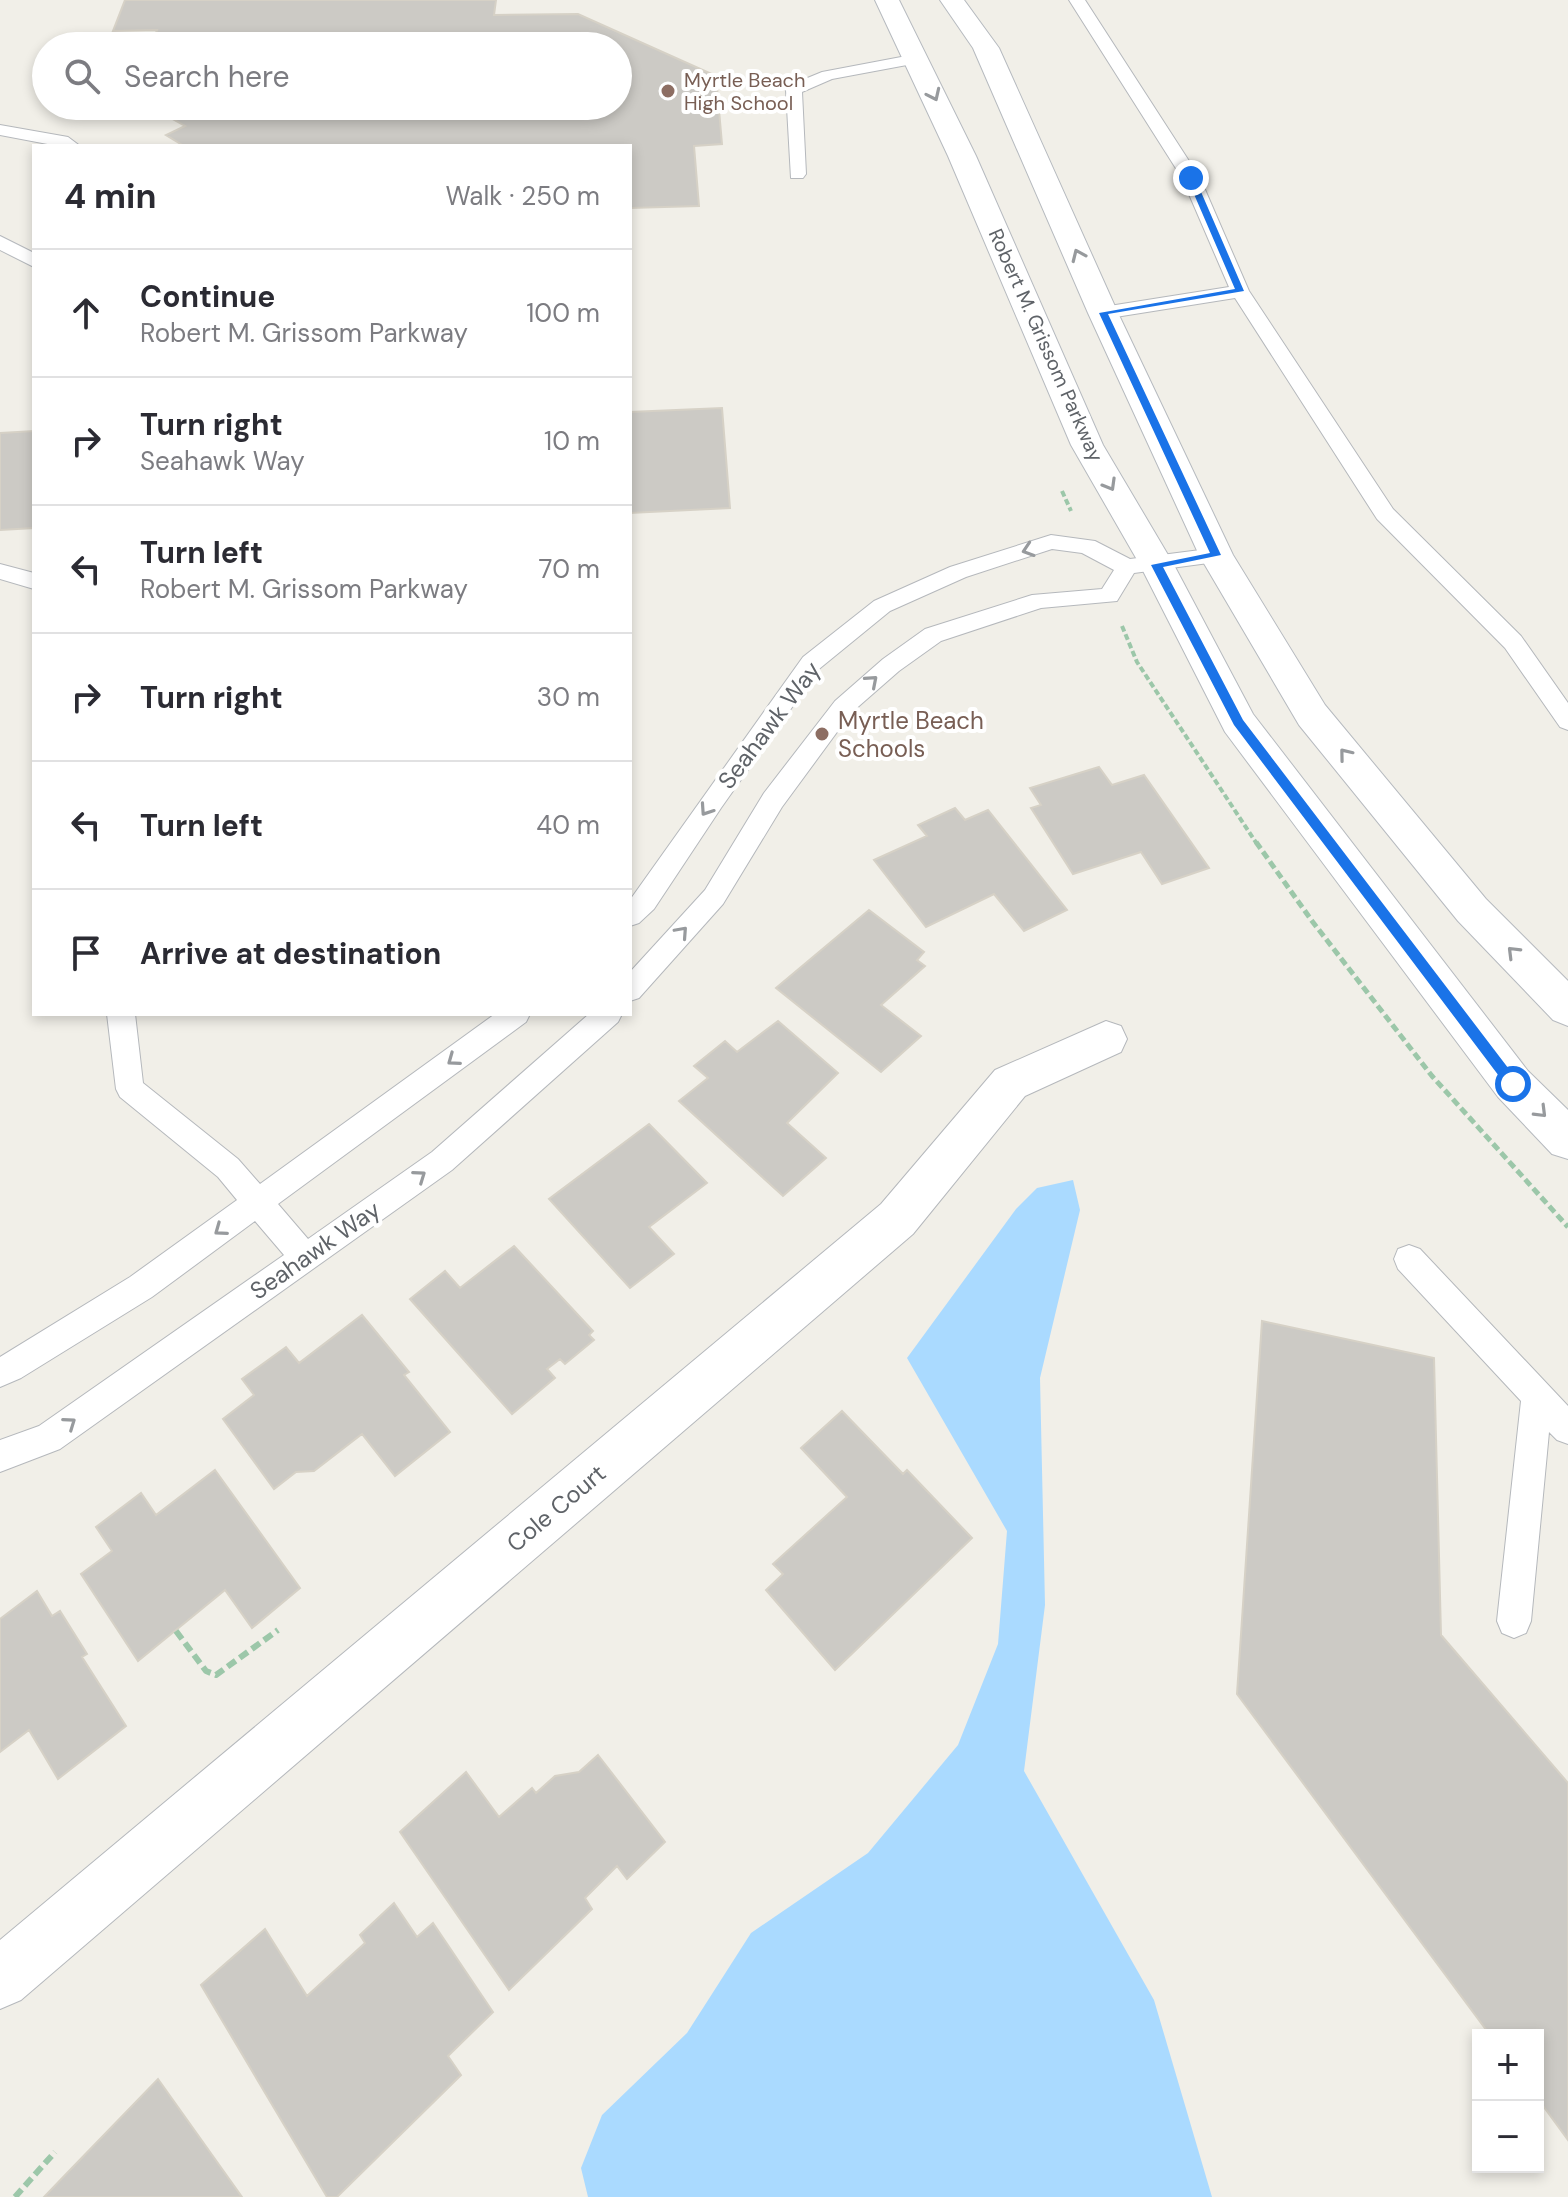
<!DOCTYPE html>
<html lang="en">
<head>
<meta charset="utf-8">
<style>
  :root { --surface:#fff; --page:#f7f7f7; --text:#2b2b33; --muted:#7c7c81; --line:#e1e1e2 }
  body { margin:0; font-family:"DM Sans",sans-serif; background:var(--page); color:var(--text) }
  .controls { position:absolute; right:24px; bottom:24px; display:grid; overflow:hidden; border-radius:0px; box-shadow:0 4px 12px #0003 }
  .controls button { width:72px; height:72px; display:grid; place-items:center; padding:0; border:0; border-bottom:2px solid var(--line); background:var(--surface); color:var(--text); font:40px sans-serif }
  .stop { position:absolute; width:24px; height:24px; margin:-18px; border:6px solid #1a73e8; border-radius:50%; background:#fff }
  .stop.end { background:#1a73e8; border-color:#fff; box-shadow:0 2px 8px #0008 }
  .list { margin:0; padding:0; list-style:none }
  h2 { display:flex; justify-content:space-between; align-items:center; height:104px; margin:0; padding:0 32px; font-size:34px }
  h2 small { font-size:26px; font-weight:400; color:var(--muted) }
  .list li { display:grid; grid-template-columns:52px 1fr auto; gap:24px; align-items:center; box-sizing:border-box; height:128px; padding:0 32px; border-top:2px solid var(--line) }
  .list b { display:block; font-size:30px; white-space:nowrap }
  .list p { margin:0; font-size:26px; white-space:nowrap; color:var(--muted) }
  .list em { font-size:26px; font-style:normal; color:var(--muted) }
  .icon { flex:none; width:44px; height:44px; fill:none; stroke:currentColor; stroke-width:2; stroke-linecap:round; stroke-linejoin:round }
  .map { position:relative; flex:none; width:1568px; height:2197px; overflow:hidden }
  .search { position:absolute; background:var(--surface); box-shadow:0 4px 12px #0003; left:32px; top:32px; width:600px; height:88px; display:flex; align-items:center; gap:20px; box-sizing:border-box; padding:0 28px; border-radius:44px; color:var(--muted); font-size:30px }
  .panel { position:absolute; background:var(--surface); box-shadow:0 4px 12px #0003; left:32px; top:144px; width:600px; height:872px; border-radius:0px }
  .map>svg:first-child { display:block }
</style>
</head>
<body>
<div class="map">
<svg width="1568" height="2197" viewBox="0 0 1568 2197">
  <rect width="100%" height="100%" fill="#f1efe8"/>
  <!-- water -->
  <path fill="#aadaff" d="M1073,1180L1080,1210L1040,1378L1045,1605L1024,1771L1154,2000L1212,2197H588L581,2168L602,2115L687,2033L751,1933L868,1853L958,1745L998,1644L1007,1531L907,1358L1016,1209L1037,1188Z"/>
  <!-- building -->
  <path fill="#cccac5" stroke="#d6d1c6" stroke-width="2" d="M125,0H496L494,15L578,14L716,76L722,144L694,146L699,206L630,208V146H184L166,135L185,126L149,106H618V46H151L157,30L113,31Z
    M722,408L730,508L630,513V412Z
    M34,431V528L0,530V433Z
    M1099,767L1112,785L1144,775L1209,868L1162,884L1141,852L1073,874L1031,808L1041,805L1030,788Z
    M955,808L965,820L988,810L1067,910L1024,931L994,894L926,927L874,860L927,836L918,825Z
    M869,910L924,952L917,960L925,966L881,1005L921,1036L881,1072L776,988Z
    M778,1021L838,1073L787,1123L826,1158L783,1196L679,1101L708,1078L694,1066L725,1041L737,1052Z
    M649,1124L707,1183L649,1227L674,1254L630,1288L549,1199Z
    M514,1246L593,1331L589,1335L594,1340L565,1364L560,1359L547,1369L555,1378L512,1414L410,1299L445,1271L460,1288Z
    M362,1315L409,1372L404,1375L450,1432L395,1476L362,1434L314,1471L296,1472L274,1489L223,1419L254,1395L242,1379L286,1347L299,1363Z
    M1262,1321L1434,1358L1441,1635L1568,1783V2140L1538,2099V2035H1490L1237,1694Z
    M842,1411L903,1474L907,1470L972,1538L835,1670L766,1590L783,1574L773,1564L847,1497L801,1448Z
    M215,1470L300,1588L252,1628L225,1590L138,1661L81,1574L112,1551L96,1527L141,1493L156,1515Z
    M37,1591L52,1616L60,1611L87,1654L82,1657L126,1726L58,1779L29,1730L0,1752V1619Z
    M598,1755L665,1842L627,1879L617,1866L585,1898L592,1909L509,1990L400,1832L466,1772L499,1817L532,1788L536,1793L555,1776L579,1772Z
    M394,1903L417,1937L433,1923L493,2012L448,2056L461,2075L337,2197H327L201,1985L265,1929L307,1996L365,1943L360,1935Z
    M158,2079L242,2197H44L69,2171Z"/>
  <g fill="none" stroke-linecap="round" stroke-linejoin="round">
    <defs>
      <path id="service" d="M1069,0H1085L1200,178L1249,291L1393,509L1521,636L1568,703V730L1560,727L1505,648L1377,519L1235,298L1103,319L1093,313L1103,307L1229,287L1182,178Z
        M917,54L925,59L923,62L832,79L802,92L806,174L803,178H791L786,90L788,86L822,72Z
        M0,125L68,137L80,146H58L0,135Z
        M0,236L34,253V267L0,250Z
        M1051,535L1095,541L1130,559L1216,548L1224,550L1227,555L1224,560L1216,562L1134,573L1117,601L1041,608L941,641L899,671L851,713L782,807L723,904L639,998L630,1001V972L705,890L764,793L835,701L883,659L925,629L1032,595L1102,589L1114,570L1082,553L1052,549L966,577L890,611L819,669L721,808L654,909L639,923L630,926V900L803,657L874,601L950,567Z
        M0,564L34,573V589L0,579Z
        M107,1014H135L143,1083L238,1159L260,1184L495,1014H530L526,1022L278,1204L308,1239L432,1152L589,1014H622L618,1022L452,1170L60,1449L0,1472V1440L39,1426L284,1255L255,1221L152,1297L21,1378L0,1387V1357L130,1277L237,1200L218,1177L120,1097L116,1089Z
        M1409,1245L1420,1249L1568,1406V1444L1557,1440L1549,1432L1531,1621L1526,1633L1514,1638L1502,1633L1497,1621L1521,1401L1398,1269L1394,1259L1398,1249Z"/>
      <path id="minor" d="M1106,1021L1121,1026L1127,1039L1121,1052L1025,1096L913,1234L21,2000L0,2009V1940L881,1204L995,1070Z"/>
      <path id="secondary" d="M875,0H899L976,156L1103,445L1174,565L1253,714L1528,1071L1568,1110V1159L1552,1154L1498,1097L1225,732L1140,565L1071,445L948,156Z
        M940,0H964L999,48L1118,313L1233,555L1325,705L1486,899L1568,981V1026L1553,1020L1458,921L1299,725L1199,555L1088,313L973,48Z"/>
    </defs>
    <!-- service casing -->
    <use href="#service" stroke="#b5b8bc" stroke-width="2"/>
    <!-- minor casing -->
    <use href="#minor" stroke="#b5b8bc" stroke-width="2"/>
    <!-- secondary casing -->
    <use href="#secondary" stroke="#b6babf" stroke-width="2"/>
    <!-- path-far2 -->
    <path stroke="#9cc7a9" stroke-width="4" stroke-dasharray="6 3" stroke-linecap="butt" d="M1062,491L1071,511
      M1122,626L1137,662L1257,844"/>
    <!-- path-far1 -->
    <path stroke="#9cc7a9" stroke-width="5" stroke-dasharray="8 4" stroke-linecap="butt" d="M1256,842L1312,921L1432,1076L1568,1227"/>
    <!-- path -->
    <path stroke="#9cc7a9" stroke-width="6" stroke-dasharray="10 5" stroke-linecap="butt" d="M176,1631L206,1671L216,1675L278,1630
      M15,2197L55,2152"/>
    <!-- service -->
    <use href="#service" fill="#fff" fill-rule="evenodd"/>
    <!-- minor -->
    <use href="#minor" fill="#fff" fill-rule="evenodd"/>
    <!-- secondary -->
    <use href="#secondary" fill="#fff" fill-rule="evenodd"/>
  </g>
  <!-- one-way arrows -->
  <defs><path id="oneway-chevron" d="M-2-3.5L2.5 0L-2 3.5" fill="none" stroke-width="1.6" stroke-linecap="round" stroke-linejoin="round" transform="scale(2)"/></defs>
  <g stroke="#979a9d">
    <use href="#oneway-chevron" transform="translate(934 95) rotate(65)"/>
    <use href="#oneway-chevron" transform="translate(1078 255) rotate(-114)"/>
    <use href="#oneway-chevron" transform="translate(1110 485) rotate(60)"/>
    <use href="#oneway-chevron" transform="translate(1028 550) rotate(162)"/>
    <use href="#oneway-chevron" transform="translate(872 681) rotate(-41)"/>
    <use href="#oneway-chevron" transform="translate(1345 754) rotate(-129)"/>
    <use href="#oneway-chevron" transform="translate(706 810) rotate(124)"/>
    <use href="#oneway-chevron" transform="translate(682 932) rotate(-48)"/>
    <use href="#oneway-chevron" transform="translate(1513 952) rotate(-135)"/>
    <use href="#oneway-chevron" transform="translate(453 1060) rotate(144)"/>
    <use href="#oneway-chevron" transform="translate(1541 1112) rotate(45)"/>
    <use href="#oneway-chevron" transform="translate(420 1176) rotate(-35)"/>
    <use href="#oneway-chevron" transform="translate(220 1230) rotate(144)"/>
    <use href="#oneway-chevron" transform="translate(70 1423) rotate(-35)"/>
  </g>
  <!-- route -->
  <path fill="#1a73e8" d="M1191,176L1195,178L1244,291L1108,314L1221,555L1163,567L1243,720L1518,1081V1088H1508L1234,725L1151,565L1210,553L1099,313L1235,289L1187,178Z"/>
  <!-- markers -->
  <g fill="#8d6e63" stroke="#fff" stroke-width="3">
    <circle cx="668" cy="91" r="8"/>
    <circle cx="822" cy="734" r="8"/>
  </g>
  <g text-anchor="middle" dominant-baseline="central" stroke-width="8" stroke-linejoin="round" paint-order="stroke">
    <!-- far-education labels -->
    <g font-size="20" fill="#785e54" stroke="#fff" text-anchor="start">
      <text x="684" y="80">Myrtle Beach<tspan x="684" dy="23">High School</tspan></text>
    </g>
    <!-- far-street labels -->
    <g font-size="20" fill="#5f6368" stroke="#fff">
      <text transform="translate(1046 345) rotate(66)">Robert M. Grissom Parkway</text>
    </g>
    <!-- education labels -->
    <g font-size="24" fill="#785e54" stroke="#fff" text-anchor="start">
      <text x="838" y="720">Myrtle Beach<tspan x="838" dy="28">Schools</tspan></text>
    </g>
    <!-- street labels -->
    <g font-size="24" fill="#5f6368" stroke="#fff">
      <text transform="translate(769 725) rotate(-53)">Seahawk Way</text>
      <text transform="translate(315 1250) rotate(-35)">Seahawk Way</text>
      <text transform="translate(556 1508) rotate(-40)">Cole Court</text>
    </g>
  </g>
</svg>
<div class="controls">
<button>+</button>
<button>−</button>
</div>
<div class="stop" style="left:1513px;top:1084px"></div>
<div class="stop end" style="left:1191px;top:178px"></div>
<div class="search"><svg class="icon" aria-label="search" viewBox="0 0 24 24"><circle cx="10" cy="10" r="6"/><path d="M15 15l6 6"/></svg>Search here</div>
<section class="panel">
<h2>4 min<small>Walk · 250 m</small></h2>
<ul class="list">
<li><svg class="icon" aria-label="ahead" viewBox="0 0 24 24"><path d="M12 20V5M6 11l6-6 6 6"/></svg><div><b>Continue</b><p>Robert M. Grissom Parkway</p></div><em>100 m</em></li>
<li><svg class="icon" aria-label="right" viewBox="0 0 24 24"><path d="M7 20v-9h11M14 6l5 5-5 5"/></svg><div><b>Turn right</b><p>Seahawk Way</p></div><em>10 m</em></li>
<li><svg class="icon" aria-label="left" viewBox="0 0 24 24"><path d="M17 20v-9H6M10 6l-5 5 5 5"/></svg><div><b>Turn left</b><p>Robert M. Grissom Parkway</p></div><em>70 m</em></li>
<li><svg class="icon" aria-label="right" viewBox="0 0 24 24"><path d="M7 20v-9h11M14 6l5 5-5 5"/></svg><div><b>Turn right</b></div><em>30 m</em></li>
<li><svg class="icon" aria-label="left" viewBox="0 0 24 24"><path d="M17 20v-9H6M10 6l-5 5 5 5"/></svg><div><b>Turn left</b></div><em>40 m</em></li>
<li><svg class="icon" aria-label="arrive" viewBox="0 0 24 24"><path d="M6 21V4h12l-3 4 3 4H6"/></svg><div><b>Arrive at destination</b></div></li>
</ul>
</section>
</div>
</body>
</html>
